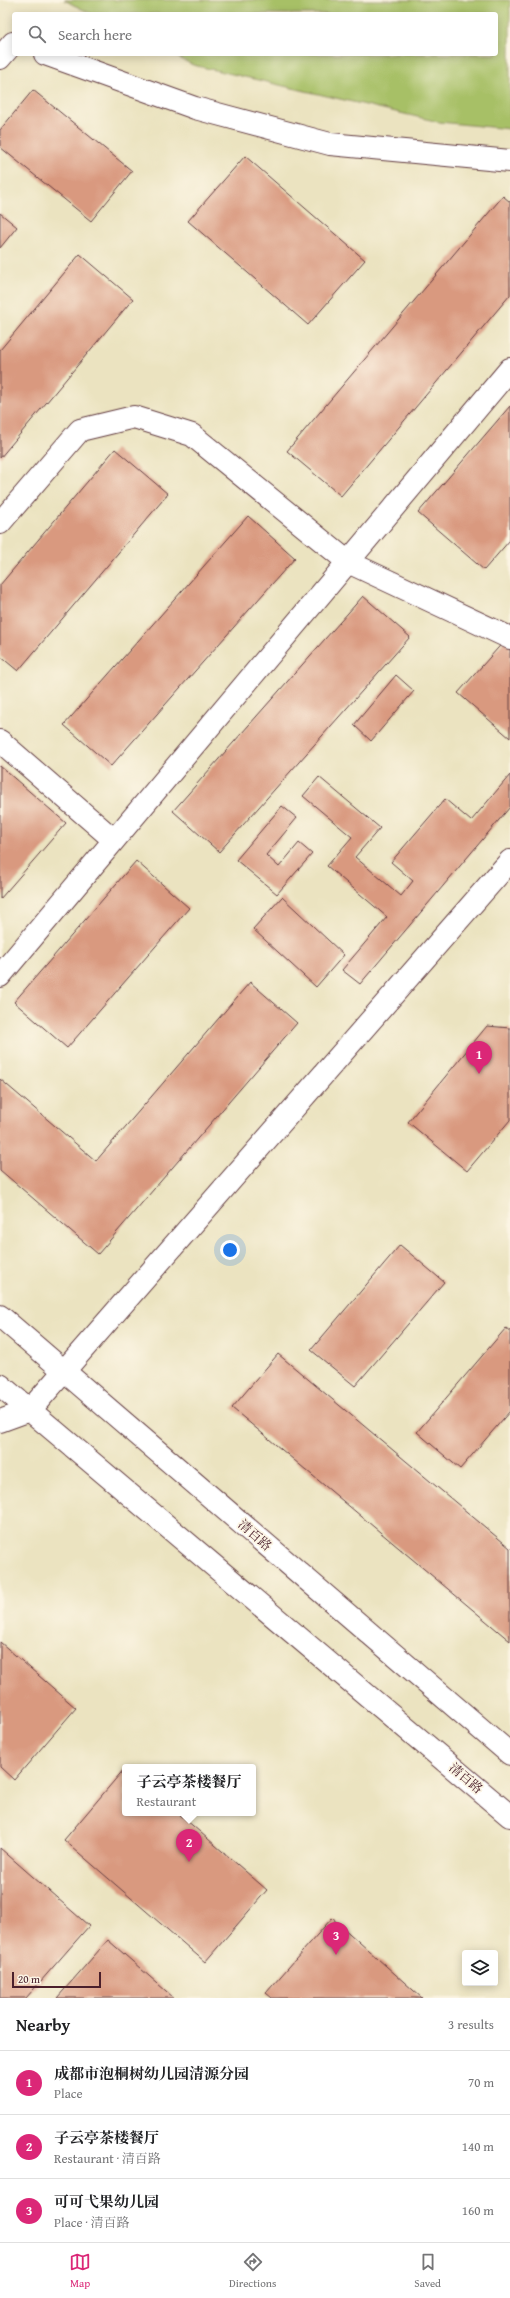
<!DOCTYPE html>
<html lang="en">
<head>
<meta charset="utf-8">
<style>
  :root { --surface:#fff; --page:#f2f2f2; --text:#202124; --muted:#757577; --line:#e0e0e0; --accent:#db2777 }
  body { margin:0; font-family:"Gentium Book Plus","Noto Serif SC",serif; background:var(--page); color:var(--text) }
  .controls { position:absolute; right:12px; bottom:12px; display:grid; overflow:hidden; border-radius:4px; box-shadow:0 2px 10px #0003 }
  .controls button { width:36px; height:36px; display:grid; place-items:center; padding:0; border:0; border-bottom:1px solid var(--line); background:var(--surface); color:var(--text); font:20px sans-serif }
  .scale { position:absolute; left:12px; bottom:10px; width:89px; box-sizing:border-box; padding-left:4px; border:2px solid #4a1f2b; border-top:0; font-size:11px; line-height:14px; white-space:nowrap; color:#4a1f2b; -webkit-text-stroke:3px #fcf5e5; paint-order:stroke }
  .you { position:absolute; left:230px; top:1250px; width:14px; height:14px; margin:-10px; border:3px solid #fff; border-radius:50%; background:#1a73e8; box-shadow:0 0 0 6px #1a73e833 }
  .badge { display:grid; place-items:center; width:26px; height:26px; border-radius:50%; background:var(--accent); color:#fff; font-size:13px; font-weight:700 }
  .pin { position:absolute; translate:-50% -33px; filter:drop-shadow(0 1px 2px #0008) }
  .pin::after { content:''; position:absolute; top:21px; width:14px; height:12px; background:inherit; clip-path:polygon(0 0,100% 0,50% 100%) }
  .popup { position:absolute; left:122px; top:1764px; width:134px; height:52px; box-sizing:border-box; display:grid; place-content:center; border-radius:4px; background:var(--surface); filter:drop-shadow(0 1px 3px #0005); font-size:13px; white-space:nowrap; color:var(--muted) }
  .popup b { font-size:15px; color:var(--text) }
  .popup::after { content:''; position:absolute; left:50%; top:100%; margin-left:-8px; border:8px solid transparent; border-top-color:var(--surface) }
  .list { margin:0; padding:0; list-style:none }
  h2 { display:flex; justify-content:space-between; align-items:center; height:52px; margin:0; padding:0 16px; font-size:17px }
  h2 small { font-size:13px; font-weight:400; color:var(--muted) }
  .list li { display:grid; grid-template-columns:26px 1fr auto; gap:12px; align-items:center; box-sizing:border-box; height:64px; padding:0 16px; border-top:1px solid var(--line) }
  .list b { display:block; font-size:15px; white-space:nowrap }
  .list p { margin:0; font-size:13px; white-space:nowrap; color:var(--muted) }
  .list em { font-size:13px; font-style:normal; color:var(--muted) }
  .icon { flex:none; width:22px; height:22px; fill:none; stroke:currentColor; stroke-width:2; stroke-linecap:round; stroke-linejoin:round }
  .map { position:relative; flex:none; width:510px; height:1998px; overflow:hidden }
  .search { position:absolute; background:var(--surface); box-shadow:0 2px 10px #0003; left:12px; right:12px; top:12px; height:44px; display:flex; align-items:center; gap:10px; box-sizing:border-box; padding:0 14px; border-radius:4px; color:var(--muted); font-size:15px }
  .sheet { height:244px; background:var(--surface) }
  nav { display:flex; justify-content:space-around; align-items:center; box-sizing:border-box; height:56px; border-top:1px solid var(--line); background:var(--surface); font-size:11px; color:var(--muted) }
  nav a { display:grid; justify-items:center; gap:2px }
  nav .on { color:var(--accent) }
  .map>svg:first-child { display:block }
</style>
</head>
<body>
<div class="map">
<svg width="510" height="1998" viewBox="0 0 510 1998">
  <rect width="100%" height="100%" fill="#fcf5e5"/>
  <filter id="ink" filterUnits="userSpaceOnUse"><feTurbulence type="fractalNoise" baseFrequency=".025" numOctaves="2"/><feDisplacementMap in="SourceGraphic" scale="8" xChannelSelector="R" yChannelSelector="G"/><feConvolveMatrix kernelMatrix="1 2 1 2 8 2 1 2 1" color-interpolation-filters="sRGB"/></filter>
  <filter id="wash" filterUnits="userSpaceOnUse"><feTurbulence type="fractalNoise" baseFrequency=".012" numOctaves="4" result="noise"/><feDisplacementMap in="SourceGraphic" scale="16" xChannelSelector="R" yChannelSelector="G"/><feGaussianBlur stdDeviation="0.9" result="paint"/><feColorMatrix in="noise" values="0 0 0 0 0 0 0 0 0 0 0 0 0 0 0 0 0 1.4 0 .05"/><feComposite in="paint" operator="in"/></filter>
  <g filter="url(#wash)">
    <rect width="100%" height="100%" fill="#ebe3c0"/>
    <!-- green -->
    <path fill="#a7c066" stroke="#787048" d="M64,0H510V129L439,122L193,65L171,54H496V14H92Z"/>
    <g id="blocks">
      <!-- building -->
      <path fill="#d9997f" d="M33,90L132,171L91,221L0,147V130Z
        M245,156L365,260L308,325L188,221Z
        M503,196L510,202V295L341,496L287,451Z
        M0,213L17,227L0,248Z
        M80,254L133,299L0,458V350Z
        M510,406V540L484,570L418,513Z
        M115,449L168,494L18,671L0,656V585Z
        M248,516L295,558L111,766L64,725Z
        M363,596L410,637L219,852L173,811Z
        M506,639L510,642V738L458,693Z
        M396,675L414,691L371,741L354,725Z
        M0,766L66,823L0,899Z
        M510,775V807L360,984L342,970L387,917L327,866L352,837L303,796L319,777L380,828L355,857L401,896L413,881L391,862L445,799L471,821Z
        M282,806L297,818L266,855L279,867L299,843L312,854L277,894L236,860Z
        M136,861L189,908L67,1048L14,1002Z
        M282,897L344,955L316,987L253,929Z
        M250,982L297,1023L98,1254L0,1170V1079L96,1161Z
        M487,1026L510,1028V1120L467,1171L408,1122Z
        M400,1245L444,1282L355,1386L311,1350Z
        M506,1328L510,1331V1411L460,1469L417,1432Z
        M278,1354L510,1548V1641L232,1408Z
        M0,1642L76,1708L14,1780L0,1767Z
        M125,1768V1813H178L267,1890L205,1962L64,1840Z
        M0,1848L89,1926L26,1998H0Z
        M332,1918L422,1998H272L266,1993Z
        M108,1940L174,1998H57Z"/>
    </g>
  </g>
  <g filter="url(#ink)">
    <use href="#blocks" fill-opacity="0" stroke="#623c41" stroke-width="1"/>
    <g fill="none" stroke-linecap="round" stroke-linejoin="round">
      <defs>
        <path id="minor" d="M45,54L195,108L330,144L510,161
          M0,58L13,43
          M0,523L80,430L134,417L192,435L348,562L510,638
          M0,741L114,840
          M0,976L510,369
          M0,1421L30,1410L510,861"/>
        <path id="tertiary" d="M0,1316L510,1754
          M0,1385L510,1816"/>
      </defs>
      <!-- minor casing -->
      <use href="#minor" stroke="#623c41" stroke-width="24"/>
      <!-- tertiary casing -->
      <use href="#tertiary" stroke="#623c41" stroke-width="24"/>
      <!-- minor -->
      <use href="#minor" stroke="#fff" stroke-width="22"/>
      <!-- tertiary -->
      <use href="#tertiary" stroke="#fff" stroke-width="22"/>
    </g>
  </g>
  <g text-anchor="middle" dominant-baseline="central" stroke-width="3.5" stroke-linejoin="round" paint-order="stroke">
    <!-- street labels -->
    <g font-size="13" fill="#4a1f2b" stroke="#fcf5e5">
      <text transform="translate(255 1535) rotate(41)">清百路</text>
      <text transform="translate(466 1778) rotate(40)">清百路</text>
    </g>
  </g>
</svg>
<div class="controls">
<button><svg class="icon" aria-label="layers" viewBox="0 0 24 24"><path d="M12 4l9 5-9 5-9-5zM3 14l9 5 9-5"/></svg></button>
</div>
<div class="scale">20 m</div>
<div class="you"></div>
<div class="pin badge" style="left:479px;top:1074px">1</div>
<div class="pin badge" style="left:189px;top:1862px">2</div>
<div class="popup"><b>子云亭茶楼餐厅</b>Restaurant</div>
<div class="pin badge" style="left:336px;top:1955px">3</div>
<div class="search"><svg class="icon" aria-label="search" viewBox="0 0 24 24"><circle cx="10" cy="10" r="6"/><path d="M15 15l6 6"/></svg>Search here</div>
</div>
<section class="sheet">
<h2>Nearby<small>3 results</small></h2>
<ul class="list">
<li><span class="badge">1</span><div><b>成都市泡桐树幼儿园清源分园</b><p>Place</p></div><em>70 m</em></li>
<li><span class="badge">2</span><div><b>子云亭茶楼餐厅</b><p>Restaurant · 清百路</p></div><em>140 m</em></li>
<li><span class="badge">3</span><div><b>可可弋果幼儿园</b><p>Place · 清百路</p></div><em>160 m</em></li>
</ul>
</section>
<nav>
<a class="on"><svg class="icon" aria-label="map" viewBox="0 0 24 24"><path d="M3 6l6-2 6 2 6-2v14l-6 2-6-2-6 2zM9 4v14M15 6v14"/></svg>Map</a>
<a><svg class="icon" aria-label="directions" viewBox="0 0 24 24"><path d="M12 3l9 9-9 9-9-9zM9 14v-3h6M13 9l2 2-2 2"/></svg>Directions</a>
<a><svg class="icon" aria-label="saved" viewBox="0 0 24 24"><path d="M7 4h10v16l-5-4-5 4z"/></svg>Saved</a>
</nav>
</body>
</html>
